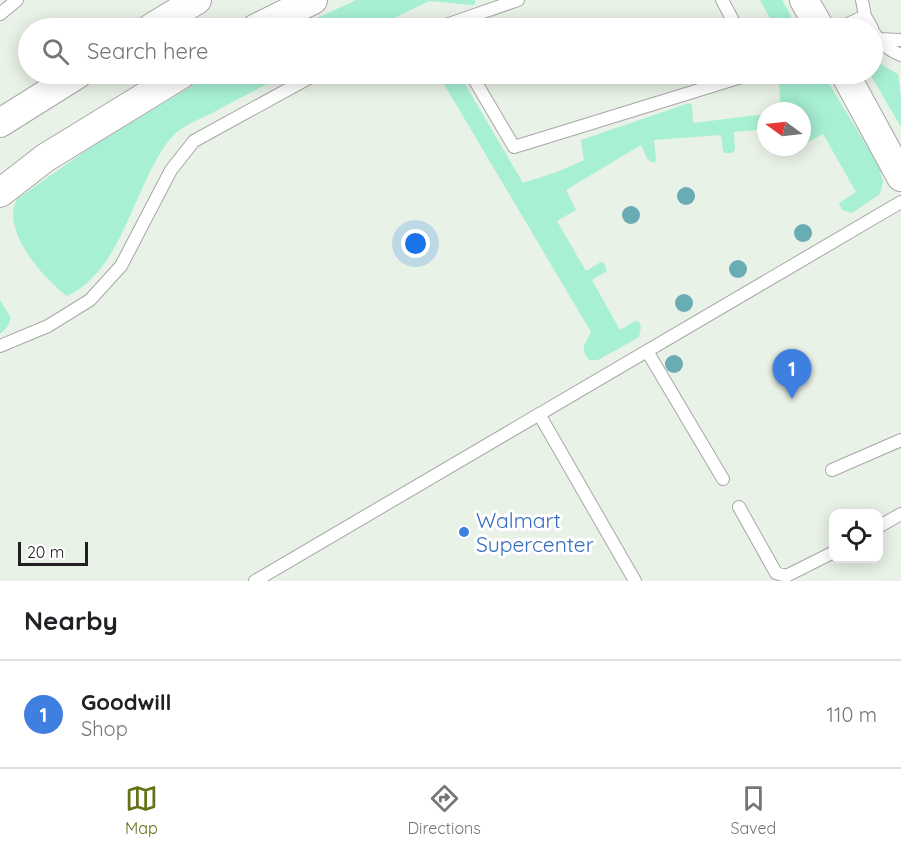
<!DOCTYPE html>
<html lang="en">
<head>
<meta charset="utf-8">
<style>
  :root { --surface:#fff; --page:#f2f2f2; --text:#202124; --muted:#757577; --line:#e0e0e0; --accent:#667014 }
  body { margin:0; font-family:Quicksand,sans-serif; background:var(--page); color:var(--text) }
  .controls { position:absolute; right:18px; bottom:18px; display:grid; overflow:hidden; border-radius:12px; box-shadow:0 3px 15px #0003 }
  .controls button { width:54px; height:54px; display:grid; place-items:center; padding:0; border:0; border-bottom:2px solid var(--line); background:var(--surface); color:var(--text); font:30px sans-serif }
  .compass { position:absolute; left:757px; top:102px; width:54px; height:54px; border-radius:50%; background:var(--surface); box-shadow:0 3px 15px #0003; rotate:285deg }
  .scale { position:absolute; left:18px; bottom:15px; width:70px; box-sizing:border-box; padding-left:6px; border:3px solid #202020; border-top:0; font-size:16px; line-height:21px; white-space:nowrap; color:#202020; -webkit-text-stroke:4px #fff; paint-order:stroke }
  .you { position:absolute; left:416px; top:244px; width:21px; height:21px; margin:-15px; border:4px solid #fff; border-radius:50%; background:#1a73e8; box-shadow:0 0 0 9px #1a73e833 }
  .badge { display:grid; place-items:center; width:39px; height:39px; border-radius:50%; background:var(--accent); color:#fff; font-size:20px; font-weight:700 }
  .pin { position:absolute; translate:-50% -50px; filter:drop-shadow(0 2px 3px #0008) }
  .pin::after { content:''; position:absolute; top:32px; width:21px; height:18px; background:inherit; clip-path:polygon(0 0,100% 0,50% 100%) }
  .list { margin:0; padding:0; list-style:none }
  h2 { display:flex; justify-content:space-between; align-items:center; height:78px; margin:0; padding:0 24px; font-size:26px }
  h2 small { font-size:20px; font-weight:400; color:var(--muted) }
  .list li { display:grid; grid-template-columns:39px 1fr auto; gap:18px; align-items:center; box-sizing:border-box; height:108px; padding:0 24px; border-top:2px solid var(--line) }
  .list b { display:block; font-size:22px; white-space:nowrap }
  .list p { margin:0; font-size:20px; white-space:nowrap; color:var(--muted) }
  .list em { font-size:20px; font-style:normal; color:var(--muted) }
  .icon { flex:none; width:33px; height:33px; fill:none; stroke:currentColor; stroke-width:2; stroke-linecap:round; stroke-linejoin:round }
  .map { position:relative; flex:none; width:901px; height:581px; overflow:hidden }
  .search { position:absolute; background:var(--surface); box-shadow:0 3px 15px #0003; left:18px; right:18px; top:18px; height:66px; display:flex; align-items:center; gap:15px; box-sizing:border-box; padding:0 21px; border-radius:33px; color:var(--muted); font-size:22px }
  .sheet { height:186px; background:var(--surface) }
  nav { display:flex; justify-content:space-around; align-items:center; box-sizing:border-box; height:84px; border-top:2px solid var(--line); background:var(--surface); font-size:16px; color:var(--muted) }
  nav a { display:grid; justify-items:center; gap:3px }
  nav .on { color:var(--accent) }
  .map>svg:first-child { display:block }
</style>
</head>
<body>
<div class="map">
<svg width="901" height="581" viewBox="0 0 901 581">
  <rect width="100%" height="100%" fill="#e9f2e6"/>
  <!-- grass -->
  <path fill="#a7f0d4" d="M356,0H475V4L473,5L429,1L374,28H296Z
    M760,0H782L791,16L792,28H775Z
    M873,56L882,65L898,74L901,97V127L870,74H872Z
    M212,74H287C263,86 238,99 214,112C200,119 181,126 171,138C133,184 124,270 67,296C43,278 0,230 17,199L94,145Z
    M438,74H459L523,183L557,172L584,160L581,140L689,103L692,105L693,123L766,114V129L734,132L735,149L733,153H725L723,151L721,135L654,140L656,160L654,163L648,160L641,145L566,190L576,210L557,221L586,271L601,262L604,263L607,271L592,280L620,330L635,321L639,322L641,327L639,337L598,360H589C579,348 585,345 591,332Z
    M790,74H823L879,166L883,182L880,194L852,213L842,210L839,203L856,192L823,134L804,144L802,143V111H781L779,82Z
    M0,300L11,318L7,327L0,334Z"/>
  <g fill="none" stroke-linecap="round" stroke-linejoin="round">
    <defs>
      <path id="service" d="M722,0L737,28
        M862,0L865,16L872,28
        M0,14L17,0
        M426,28L443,26
        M445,28L443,26L518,0
        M839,28L865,16
        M872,30C879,42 888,50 901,55
        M877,39L901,40
        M471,74L514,147L751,74
        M0,346L48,326L90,300L121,266L171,170L194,141L316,74
        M647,351L723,479
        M539,414L635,581
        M832,470L901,440
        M739,507L776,573L786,576L834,552
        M878,527L901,514
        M255,581L901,202"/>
      <path id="tertiary" d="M804,0L820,28
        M151,28L197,0
        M256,28L313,0
        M845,74L901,177
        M0,123L78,74
        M0,193L45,158L182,74"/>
    </defs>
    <!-- service casing -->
    <use href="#service" stroke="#a7a7a7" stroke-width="14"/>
    <!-- tertiary casing -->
    <use href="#tertiary" stroke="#a7a7a7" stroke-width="30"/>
    <!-- service -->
    <use href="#service" stroke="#fff" stroke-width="12"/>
    <!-- tertiary -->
    <use href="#tertiary" stroke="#fff" stroke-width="28"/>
  </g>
  <!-- trees -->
  <g fill="#69acb4">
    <circle cx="686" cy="196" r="9"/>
    <circle cx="631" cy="215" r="9"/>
    <circle cx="803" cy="233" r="9"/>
    <circle cx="738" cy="269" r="9"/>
    <circle cx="684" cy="303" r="9"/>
    <circle cx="674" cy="364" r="9"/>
  </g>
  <!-- markers -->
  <circle fill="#3f7fe0" stroke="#fff" stroke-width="2" cx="464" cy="532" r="6"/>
  <g text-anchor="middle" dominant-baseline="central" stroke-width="6" stroke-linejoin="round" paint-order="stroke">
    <!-- shop labels -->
    <g font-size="21" fill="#366cbe" stroke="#fff" text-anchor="start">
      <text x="476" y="520">Walmart<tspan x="476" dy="24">Supercenter</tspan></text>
    </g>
  </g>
</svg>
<div class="controls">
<button><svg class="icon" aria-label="locate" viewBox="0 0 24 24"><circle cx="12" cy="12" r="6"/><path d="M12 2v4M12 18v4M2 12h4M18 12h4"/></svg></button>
</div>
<svg class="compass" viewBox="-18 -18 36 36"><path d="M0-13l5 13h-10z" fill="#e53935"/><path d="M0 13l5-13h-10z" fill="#757577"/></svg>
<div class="scale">20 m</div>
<div class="you"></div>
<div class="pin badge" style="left:792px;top:399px;background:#3f7fe0">1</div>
<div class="search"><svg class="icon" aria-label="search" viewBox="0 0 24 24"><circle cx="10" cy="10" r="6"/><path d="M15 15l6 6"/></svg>Search here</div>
</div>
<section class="sheet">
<h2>Nearby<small></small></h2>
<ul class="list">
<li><span class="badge" style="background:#3f7fe0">1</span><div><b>Goodwill</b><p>Shop</p></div><em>110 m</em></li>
</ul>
</section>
<nav>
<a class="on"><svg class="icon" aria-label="map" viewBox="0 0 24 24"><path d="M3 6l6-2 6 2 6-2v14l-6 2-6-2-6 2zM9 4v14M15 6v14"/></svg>Map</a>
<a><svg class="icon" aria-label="directions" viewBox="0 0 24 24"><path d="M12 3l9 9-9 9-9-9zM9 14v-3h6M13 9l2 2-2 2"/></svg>Directions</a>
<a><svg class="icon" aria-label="saved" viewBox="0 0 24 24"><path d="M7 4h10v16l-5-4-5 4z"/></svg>Saved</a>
</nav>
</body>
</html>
